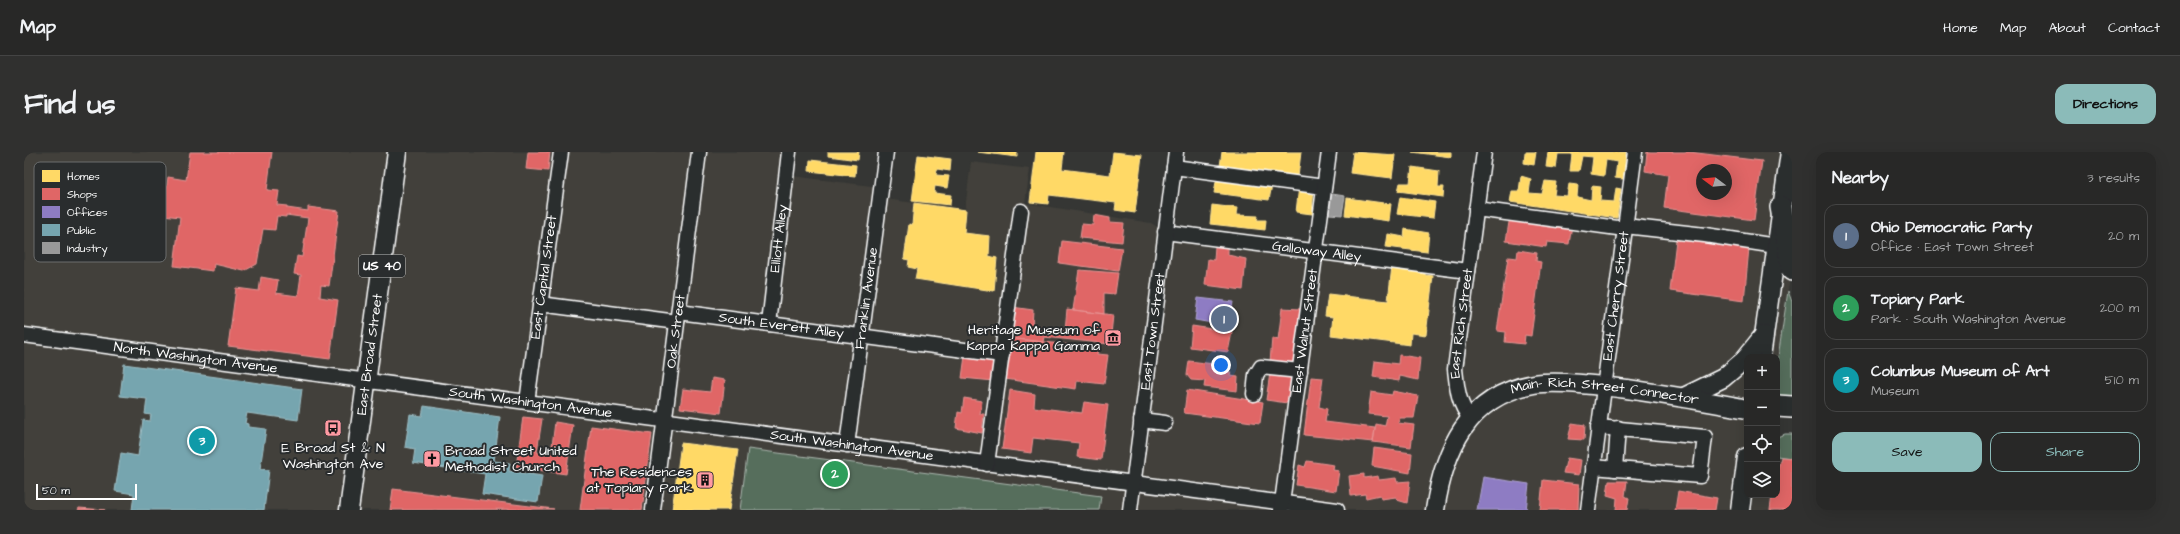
<!DOCTYPE html>
<html lang="en">
<head>
<meta charset="utf-8">
<style>
  :root { --surface:#282827; --page:#30302f; --text:#f1f3f6; --muted:#a5a6a7; --line:#444; --accent:#8bbbb9 }
  body { margin:0; font-family:"Architects Daughter",sans-serif; background:var(--page); color:var(--text) }
  .controls { position:absolute; right:12px; bottom:12px; display:grid; overflow:hidden; border-radius:8px; box-shadow:0 4px 16px #0002 }
  .controls button { width:36px; height:36px; display:grid; place-items:center; padding:0; border:0; border-bottom:1px solid var(--line); background:var(--surface); color:var(--text); font:20px sans-serif }
  .compass { position:absolute; left:1672px; top:12px; width:36px; height:36px; border-radius:50%; background:var(--surface); box-shadow:0 4px 16px #0002; rotate:286deg }
  .scale { position:absolute; left:12px; bottom:10px; width:101px; box-sizing:border-box; padding-left:4px; border:2px solid #fff; border-top:0; font-size:11px; line-height:14px; white-space:nowrap; color:#fff; -webkit-text-stroke:3px #2a2d2e; paint-order:stroke }
  .you { position:absolute; left:1197px; top:213px; width:14px; height:14px; margin:-10px; border:3px solid #fff; border-radius:50%; background:#1a73e8; box-shadow:0 0 0 6px #1a73e833 }
  .badge { display:grid; place-items:center; width:26px; height:26px; border-radius:50%; background:var(--accent); color:#fff; font-size:13px; font-weight:700 }
  .pin { position:absolute; translate:-50% -50%; border:2px solid #fff; box-shadow:0 1px 4px #0006 }
  .list { margin:0; padding:0; list-style:none }
  h2 { display:flex; justify-content:space-between; align-items:center; height:52px; margin:0; padding:0 16px; font-size:17px }
  h2 small { font-size:13px; font-weight:400; color:var(--muted) }
  .list li { display:grid; grid-template-columns:26px 1fr auto; gap:12px; align-items:center; box-sizing:border-box; height:64px; margin:0 8px 8px; padding:0 8px; border:1px solid var(--line); border-radius:12px }
  .list b { display:block; font-size:15px; white-space:nowrap }
  .list p { margin:0; font-size:13px; white-space:nowrap; color:var(--muted) }
  .list em { font-size:13px; font-style:normal; color:var(--muted) }
  .actions { display:flex; gap:8px; padding:12px 16px }
  .actions a { flex:1; padding:9px 0; border:1px solid var(--accent); border-radius:12px; text-align:center; font-size:14px; color:var(--accent) }
  .actions .main { background:var(--accent); color:#111 }
  .icon { flex:none; width:22px; height:22px; fill:none; stroke:currentColor; stroke-width:2; stroke-linecap:round; stroke-linejoin:round }
  .map { position:relative; flex:none; width:1768px; height:358px; overflow:hidden; border-radius:12px }
  header { display:flex; align-items:center; gap:24px; box-sizing:border-box; height:56px; padding:0 20px; background:var(--surface); border-bottom:1px solid var(--line) }
  header strong { font-size:19px }
  nav { display:flex; gap:22px; margin-inline-start:auto; font-size:14px }
  .intro { display:flex; align-items:center; justify-content:space-between; box-sizing:border-box; height:96px; padding:0 24px }
  h1 { margin:0; font-size:28px }
  .button { padding:10px 18px; border-radius:12px; background:var(--accent); color:#111; font-size:14px; font-weight:700 }
  main { display:flex; gap:24px; padding:0 24px }
  aside { flex:1; background:var(--surface); border-radius:12px; box-shadow:0 4px 16px #0002 }
  .map>svg:first-child { display:block }
</style>
</head>
<body>
<header>
<strong>Map</strong>
<nav><a>Home</a><a>Map</a><a>About</a><a>Contact</a></nav>
</header>
<div class="intro"><h1>Find us</h1><a class="button">Directions</a></div>
<main>
<div class="map">
<svg width="1768" height="358" viewBox="0 0 1768 358">
  <rect width="100%" height="100%" fill="#353634"/>
  <filter id="ink" filterUnits="userSpaceOnUse"><feTurbulence type="fractalNoise" baseFrequency=".025" numOctaves="2"/><feDisplacementMap in="SourceGraphic" scale="8" xChannelSelector="R" yChannelSelector="G"/><feConvolveMatrix kernelMatrix="1 2 1 2 8 2 1 2 1" color-interpolation-filters="sRGB"/></filter>
  <g filter="url(#ink)">
    <!-- built -->
    <path fill="#42413b" fill-rule="evenodd" d="M0,0H771L768,24L855,35L854,46L941,58L947,10L1006,17L1001,51L1127,71L1141,80L1441,118L1452,52L1603,71L1612,0H1768V112L1753,212V205H1723V343H1753V301L1768,302V358H0ZM1678,18H1702V42H1678Z"/>
    <!-- green -->
    <path fill="#566e5c" stroke="#aab6ae" d="M1764,139L1768,150V246L1757,245L1753,243V212Z
      M1761,282H1768V306L1753,304V285Z
      M724,297L1077,344L1075,358H716Z"/>
    <!-- homes -->
    <path fill="#ffd966" stroke="#ffe494" d="M804,0H835L834,8L804,4Z
      M953,0H993V5Z
      M1012,0H1040L1038,17L1086,23L1089,0L1118,3L1111,61L1091,58L1092,51L1025,43L1024,52L1006,50Z
      M1198,0H1277L1274,25L1196,14Z
      M1329,0L1371,3L1368,26L1326,21Z
      M1388,0H1427V5Z
      M1501,0H1512L1510,13L1500,11Z
      M1524,0H1602L1599,27L1591,26L1593,10L1582,8L1580,24L1567,22L1569,5L1558,4L1555,19H1546L1548,2H1534L1532,16L1522,15Z
      M894,3L927,7L926,19L913,17L912,23L925,24L923,36L911,34L910,41L927,43L926,53L888,49Z
      M786,8L832,13L831,24L785,19Z
      M1388,15L1415,19L1414,35H1420L1419,45L1374,39L1376,31H1386Z
      M1193,24L1248,33L1245,48L1190,41Z
      M1497,24L1507,27L1505,41L1518,42L1521,29L1532,30L1530,43L1543,44L1545,32L1554,33L1553,45L1567,48L1568,34L1577,35L1576,49L1590,50L1592,36L1597,37L1593,66L1486,50L1488,39H1495Z
      M1275,34L1290,35L1288,62L1272,60Z
      M1376,45L1411,50L1409,66L1373,62Z
      M1323,46L1367,52L1365,69L1321,63Z
      M890,51L942,58L940,81L966,84L965,104L973,106L970,139L891,127L893,117L884,115L885,108L880,107L885,72L888,73Z
      M1188,53L1213,56L1212,63L1234,64L1233,68H1242L1241,78L1186,72Z
      M1381,77L1405,81L1403,100L1362,95L1364,82L1380,85Z
      M1368,114L1401,118V123L1409,124L1402,183L1387,181L1386,193L1307,183L1309,165L1301,164L1304,142L1364,149Z
      M657,291L714,298L705,358H648Z"/>
    <!-- shops -->
    <path fill="#e06666" stroke="#e99494" fill-rule="evenodd" d="M166,0H248L243,38L255,39L253,53L263,54V56L284,59V55L315,59L305,134L297,133L296,145L314,148L306,207L204,194L212,136L235,139L237,125L254,128L252,141L274,144L277,123L270,122L273,104L278,105L284,66L262,63V65L253,64L251,78L239,77L233,112L220,119L190,112L189,119L150,114L156,65L139,63L144,25L162,28Z
      M504,0H526L524,19L502,17Z
      M1623,0H1665L1738,9L1730,68L1640,56L1644,23L1621,19ZM1678,18H1702V42H1678Z
      M1070,63L1086,66V70L1100,71L1098,90L1056,86L1058,72L1069,73Z
      M1486,64L1548,73L1545,92L1523,90L1522,95L1482,89Z
      M1652,88L1725,96L1720,149L1646,139Z
      M1038,89L1098,96L1094,119L1035,111Z
      M1191,94L1204,96V103L1222,107L1219,138L1181,133L1184,107L1190,108Z
      M1494,98L1513,101L1512,109L1517,110L1507,184L1501,183L1500,192L1481,190L1482,180L1473,179L1484,105L1493,106Z
      M1055,118L1094,121L1091,142L1080,141V162L1049,158Z
      M988,155L1009,158L1008,174L1041,178L1043,157L1089,163L1086,192L1020,185L1019,190L984,186Z
      M1258,156L1276,157L1269,214L1246,210L1248,186L1254,188Z
      M1168,174L1208,180L1204,200L1166,195Z
      M984,186L1074,196L1073,202L1084,203L1080,232L1053,229L1052,237L981,227Z
      M1375,203L1396,206L1394,228L1376,224L1375,229L1349,225L1351,209L1374,212Z
      M941,204L971,207L970,229L938,226Z
      M1165,209L1199,213L1197,219L1207,220L1206,224L1214,225L1213,239L1180,235L1181,229L1167,228L1163,223Z
      M1246,221L1267,223L1263,251L1242,248Z
      M1287,225L1299,226L1295,255L1303,257L1301,270L1351,276L1349,290L1280,283Z
      M688,226L701,228L697,261L656,256L659,237L686,240Z
      M986,238L1011,242L1010,255L1058,261L1060,250L1084,253L1077,308L1053,305L1055,291L1009,286L1007,301L978,297Z
      M1163,238L1239,250L1236,271L1160,261Z
      M1369,239L1394,244L1390,266H1376L1374,271L1390,273L1387,295L1349,290L1352,272L1361,274L1363,264L1344,262L1347,240L1368,243Z
      M940,246L958,249L956,262H960L958,281L932,276L934,260L938,261Z
      M499,265L518,267L513,300L527,302L531,270L549,273L542,322L492,315Z
      M1548,271L1561,273L1560,288L1544,287Z
      M567,274L628,282L618,358H556Z
      M1350,296L1388,301L1386,321L1348,314Z
      M1757,305L1768,306V358H1746L1748,343H1753V320Z
      M1543,306L1557,308L1555,323L1539,321Z
      M1283,309L1310,313L1309,318L1315,319L1312,339L1272,333L1275,313L1281,315Z
      M1340,322V326L1354,324L1355,328L1372,326L1373,330L1386,329L1383,351L1373,348L1372,345L1357,347L1356,343L1342,346L1341,342L1327,344L1325,324Z
      M1519,328L1555,332L1554,358H1516Z
      M1585,329H1603L1601,344L1605,346L1603,358H1592L1593,346L1583,343Z
      M369,337L530,357L366,358Z
      M1654,339L1693,346L1691,358H1651Z
      M55,356L81,358H54Z"/>
    <!-- offices -->
    <path fill="#8e7cc3" stroke="#b0a3d5" d="M1174,146L1209,150L1205,174L1171,168Z
      M1459,325L1505,332L1502,358H1453Z"/>
    <!-- public -->
    <path fill="#76a5af" stroke="#9fc0c7" d="M100,212L278,237L274,268L223,261L221,271L224,272V275L242,277L236,317L245,318L240,358H108L110,342L91,339L97,301L114,304L119,268L126,269L127,263L121,262L123,247L96,244Z
      M400,254L476,265L470,309L486,311L485,319L518,324L514,350L458,342L461,322L389,311L391,297L381,295L386,262L398,264Z"/>
    <!-- industry -->
    <path fill="#999" stroke="#b8b8b8" d="M1308,42L1321,44L1318,63L1305,62Z"/>
    <g fill="none" stroke-linecap="round" stroke-linejoin="round">
      <defs>
        <g id="minor">
          <path d="M1150,15L1300,35"/>
          <path d="M1452,57L1601,77"/>
          <path d="M1601,74L1681,83L1752,94"/>
          <path id="s1" d="M1141,80L1444,119"/>
          <path d="M516,152L653,170"/>
          <path id="s2" d="M655,160L978,203"/>
          <path id="s3" d="M745,172L765,0"/>
          <path id="s4" d="M0,183L1313,358"/>
          <path d="M1230,242L1232,223L1237,215L1276,219"/>
          <path id="s5" d="M503,250L537,0"/>
          <path id="s6" d="M1446,266C1434,251 1433,235 1431,217L1460,0"/>
          <path d="M1117,268L1141,271"/>
          <path id="s7" d="M823,293L862,0"/>
          <path d="M963,312L997,59"/>
          <path d="M1569,315L1676,324L1681,285L1574,275"/>
          <path d="M1591,317L1594,276"/>
          <path id="s8" d="M629,358L675,0"/>
          <path id="s9" d="M1106,358L1152,0"/>
          <path id="s10" d="M1257,358L1305,0"/>
          <path id="s11" d="M1564,358L1611,0"/>
        </g>
        <g id="major">
          <path d="M1737,205L1766,0"/>
          <path d="M1660,245L1699,226L1719,209L1740,183"/>
          <path id="s12" d="M325,358L373,0"/>
          <path id="s13" d="M1411,358C1420,298 1443,244 1510,232C1534,228 1579,234 1603,237C1643,243 1683,249 1723,257"/>
          <path d="M1716,358L1723,305"/>
        </g>
        <path id="highway" d="M1757,55L1768,118
          M1753,254L1768,255"/>
      </defs>
      <!-- minor casing -->
      <use href="#minor" stroke="#fff" stroke-width="17"/>
      <!-- major casing -->
      <use href="#major" stroke="#fff" stroke-width="21"/>
      <!-- highway casing -->
      <use href="#highway" stroke="#fff" stroke-width="24"/>
      <!-- minor -->
      <use href="#minor" stroke="#2a2d2e" stroke-width="14"/>
      <!-- major -->
      <use href="#major" stroke="#2a2d2e" stroke-width="18"/>
      <!-- highway -->
      <use href="#highway" stroke="#2a2d2e" stroke-width="21"/>
    </g>
  </g>
  <!-- icons -->
  <defs>
    <symbol id="museum-square" viewBox="-11 -11 22 22"><rect x="-9" y="-9" width="18" height="18" rx="4" fill="#ff9aa2" stroke="#2a2d2e"/><path d="M0-6L6-3V-2H-6V-3ZM-5-1h2V3h-2ZM-1-1h2V3h-2ZM3-1h2V3H3ZM-6 4H6V6H-6Z" fill="#111"/></symbol>
    <symbol id="bus-square" viewBox="-11 -11 22 22"><rect x="-9" y="-9" width="18" height="18" rx="4" fill="#ff9aa2" stroke="#2a2d2e"/><path d="M-5-6H5V4H4V6H2V4H-2V6H-4V4H-5ZM-3.5-4V0h7V-4ZM-3.5 1.2v1.5H-2V1.2ZM2 1.2v1.5H3.5V1.2Z" fill="#111"/></symbol>
    <symbol id="church-square" viewBox="-11 -11 22 22"><rect x="-9" y="-9" width="18" height="18" rx="4" fill="#ff9aa2" stroke="#2a2d2e"/><path d="M-1.2-6h2.4v3.5h3.3v2.4h-3.3V6h-2.4V-.1h-3.3v-2.4h3.3Z" fill="#111"/></symbol>
    <symbol id="building-square" viewBox="-11 -11 22 22"><rect x="-9" y="-9" width="18" height="18" rx="4" fill="#ff9aa2" stroke="#2a2d2e"/><path d="M-4-6H4V6H1V3H-1V6H-4ZM-2.5-4.3h1.7v1.8h-1.7ZM.8-4.3h1.7v1.8H.8ZM-2.5-1h1.7V.8h-1.7ZM.8-1h1.7V.8H.8Z" fill="#111"/></symbol>
  </defs>
  <g fill-rule="evenodd">
    <use href="#museum-square" x="1079" y="176" width="20" height="20"/>
    <use href="#bus-square" x="299" y="266" width="20" height="20"/>
    <use href="#church-square" x="398" y="297" width="20" height="20"/>
    <use href="#building-square" x="671" y="318" width="20" height="20"/>
  </g>
  <g text-anchor="middle" dominant-baseline="central" stroke-width="4" stroke-linejoin="round" paint-order="stroke">
    <!-- shield labels -->
    <rect fill="#2a2d2e" stroke="#bfc0c0" stroke-width="1" x="335" y="103" width="46" height="22" rx="3"/>
    <g font-size="13" font-weight="bold" fill="#fff">
      <text x="358" y="114">US 40</text>
    </g>
    <!-- street labels -->
    <g font-size="14" fill="#fff" stroke="#2a2d2e">
      <text stroke="none"><textPath href="#s3" startOffset="86">Elliott Alley</textPath></text>
      <text stroke="none"><textPath href="#s1" startOffset="153">Galloway Alley</textPath></text>
      <text stroke="none"><textPath href="#s5" startOffset="126">East Capital Street</textPath></text>
      <text stroke="none"><textPath href="#s11" startOffset="216">East Cherry Street</textPath></text>
      <text stroke="none"><textPath href="#s7" startOffset="148">Franklin Avenue</textPath></text>
      <text stroke="none"><textPath href="#s6" startOffset="98">East Rich Street</textPath></text>
      <text stroke="none"><textPath href="#s2" startOffset="103">South Everett Alley</textPath></text>
      <text stroke="none"><textPath href="#s8" startOffset="180">Oak Street</textPath></text>
      <text stroke="none"><textPath href="#s9" startOffset="180">East Town Street</textPath></text>
      <text stroke="none"><textPath href="#s10" startOffset="181">East Walnut Street</textPath></text>
      <text stroke="none"><textPath href="#s12" startOffset="157">East Broad Street</textPath></text>
      <text stroke="none"><textPath href="#s4" startOffset="173">North Washington Avenue</textPath></text>
      <text stroke="none"><textPath href="#s13" startOffset="244">Main- Rich Street Connector</textPath></text>
      <text stroke="none"><textPath href="#s4" startOffset="511">South Washington Avenue</textPath></text>
      <text stroke="none"><textPath href="#s4" startOffset="835">South Washington Avenue</textPath></text>
    </g>
    <!-- poi labels -->
    <g font-size="14" fill="#fff" stroke="#2a2d2e" text-anchor="end">
      <text x="1076" y="178">Heritage Museum of<tspan x="1076" dy="16">Kappa Kappa Gamma</tspan></text>
      <text x="309" y="296" text-anchor="middle">E Broad St &amp; N<tspan x="309" dy="16">Washington Ave</tspan></text>
      <text x="421" y="299" text-anchor="start">Broad Street United<tspan x="421" dy="16">Methodist Church</tspan></text>
      <text x="668" y="320">The Residences<tspan x="668" dy="16">at Topiary Park</tspan></text>
    </g>
  </g>
  <!-- legend -->
  <rect x="10" y="10" width="132" height="100" rx="6" fill="#2a2d2e" stroke="#6a6c6d" stroke-width="1"/>
  <rect x="18" y="18" width="18" height="12" fill="#ffd966"/>
  <rect x="18" y="36" width="18" height="12" fill="#e06666"/>
  <rect x="18" y="54" width="18" height="12" fill="#8e7cc3"/>
  <rect x="18" y="72" width="18" height="12" fill="#76a5af"/>
  <rect x="18" y="90" width="18" height="12" fill="#999"/>
  <g font-size="11" fill="#fff">
    <text x="43" y="28">Homes</text>
    <text x="43" y="46">Shops</text>
    <text x="43" y="64">Offices</text>
    <text x="43" y="82">Public</text>
    <text x="43" y="100">Industry</text>
  </g>
</svg>
<div class="controls">
<button>+</button>
<button>−</button>
<button><svg class="icon" aria-label="locate" viewBox="0 0 24 24"><circle cx="12" cy="12" r="6"/><path d="M12 2v4M12 18v4M2 12h4M18 12h4"/></svg></button>
<button><svg class="icon" aria-label="layers" viewBox="0 0 24 24"><path d="M12 4l9 5-9 5-9-5zM3 14l9 5 9-5"/></svg></button>
</div>
<svg class="compass" viewBox="-18 -18 36 36"><path d="M0-13l5 13h-10z" fill="#e53935"/><path d="M0 13l5-13h-10z" fill="#a5a6a7"/></svg>
<div class="scale">50 m</div>
<div class="you"></div>
<div class="pin badge" style="left:1200px;top:167px;background:#5c6f8a">1</div>
<div class="pin badge" style="left:811px;top:322px;background:#2e9e5b">2</div>
<div class="pin badge" style="left:178px;top:289px;background:#0f9aa8">3</div>
</div>
<aside>
<h2>Nearby<small>3 results</small></h2>
<ul class="list">
<li><span class="badge" style="background:#5c6f8a">1</span><div><b>Ohio Democratic Party</b><p>Office · East Town Street</p></div><em>20 m</em></li>
<li><span class="badge" style="background:#2e9e5b">2</span><div><b>Topiary Park</b><p>Park · South Washington Avenue</p></div><em>200 m</em></li>
<li><span class="badge" style="background:#0f9aa8">3</span><div><b>Columbus Museum of Art</b><p>Museum</p></div><em>510 m</em></li>
</ul>
<div class="actions"><a class="main">Save</a><a>Share</a></div>
</aside>
</main>
</body>
</html>
